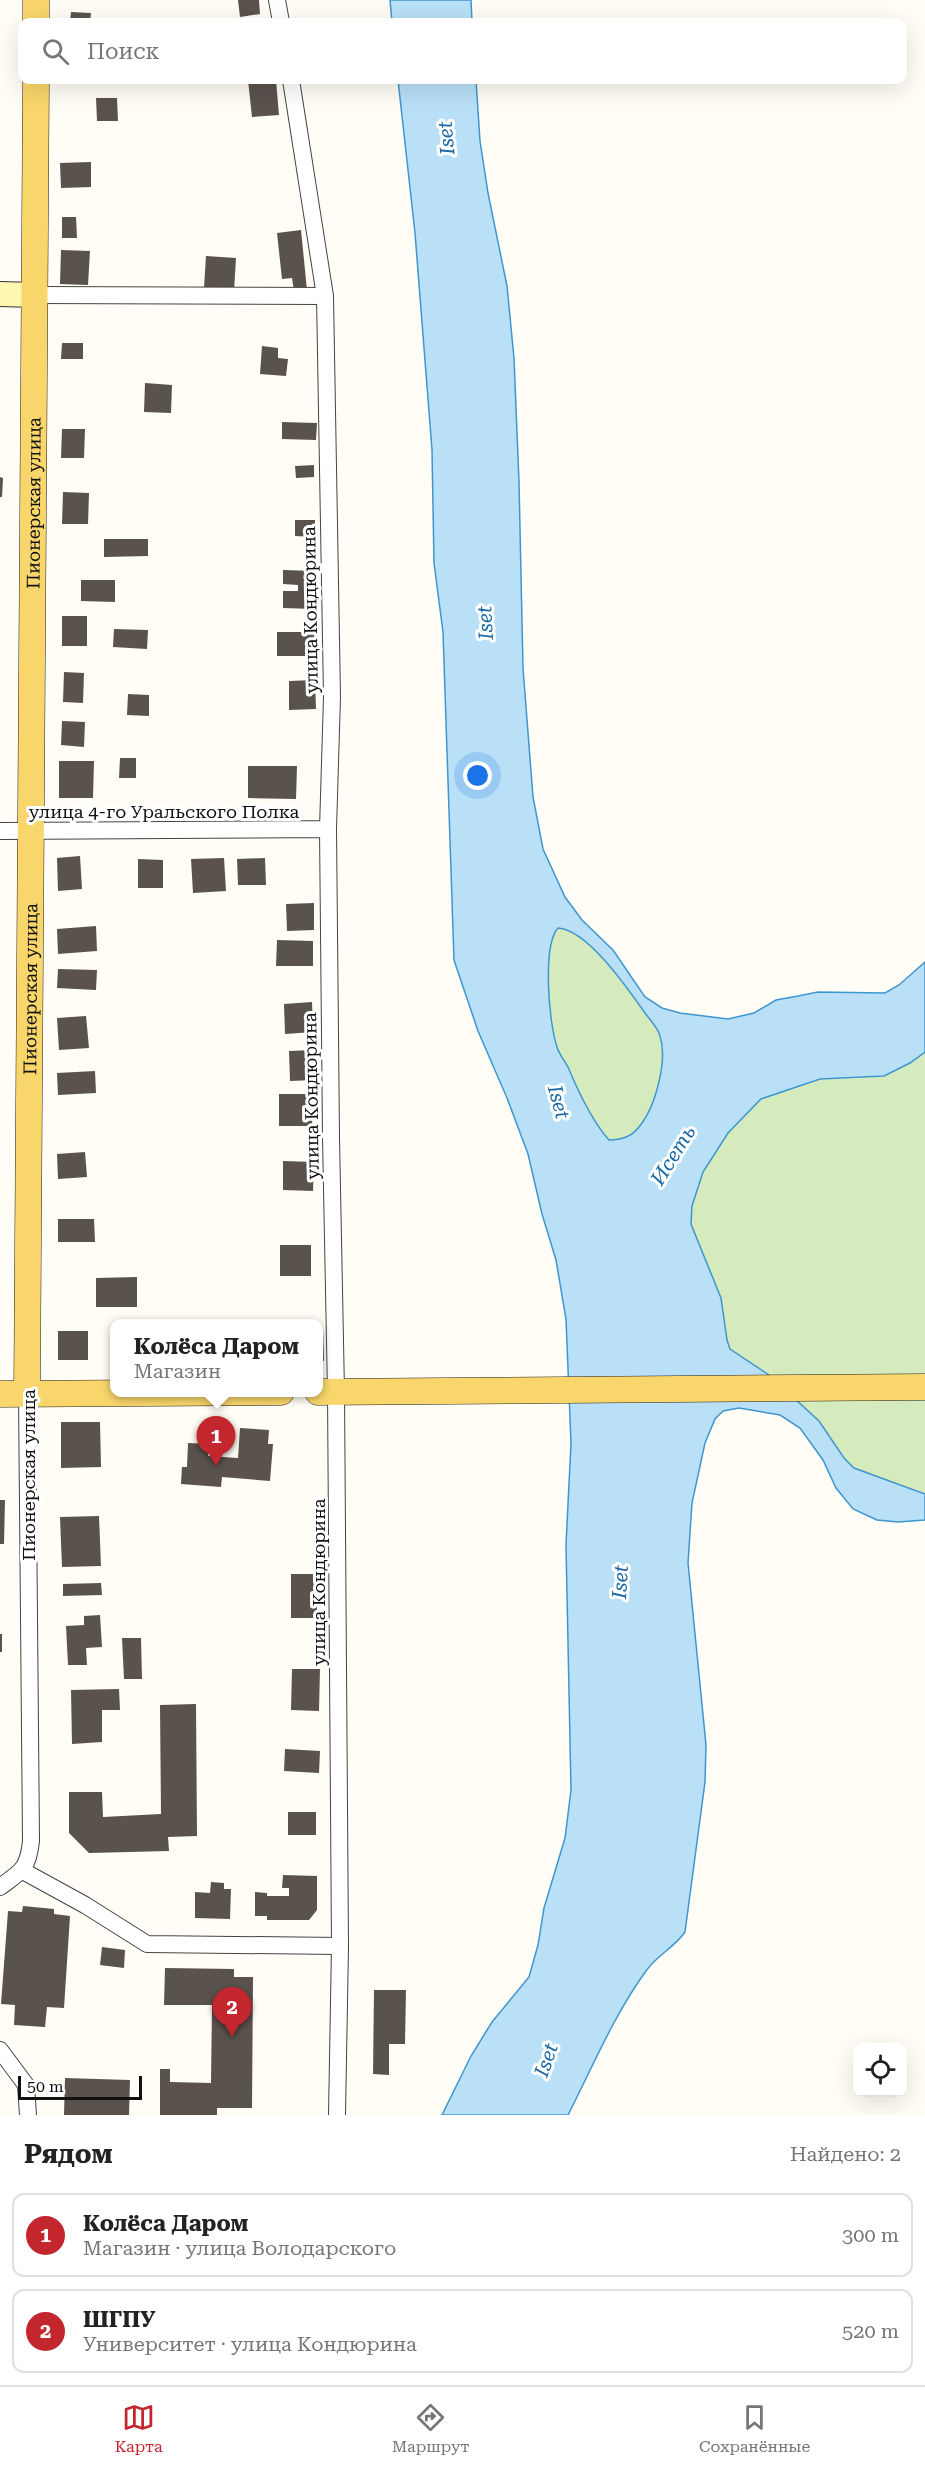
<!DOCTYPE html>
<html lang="ru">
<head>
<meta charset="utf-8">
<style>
  :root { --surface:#fff; --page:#f2f2f2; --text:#222; --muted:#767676; --line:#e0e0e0; --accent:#c4262e }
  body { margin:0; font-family:"Roboto Serif",serif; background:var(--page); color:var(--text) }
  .controls { position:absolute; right:18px; bottom:18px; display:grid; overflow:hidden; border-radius:12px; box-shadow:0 6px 24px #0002 }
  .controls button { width:54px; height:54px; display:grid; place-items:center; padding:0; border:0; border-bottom:2px solid var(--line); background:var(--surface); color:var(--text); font:30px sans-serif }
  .scale { position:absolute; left:18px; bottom:15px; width:124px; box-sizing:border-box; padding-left:6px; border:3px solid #111; border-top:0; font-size:16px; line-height:21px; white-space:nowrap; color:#111; -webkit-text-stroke:4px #fff; paint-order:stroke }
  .you { position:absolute; left:478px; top:776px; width:21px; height:21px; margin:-15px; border:4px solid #fff; border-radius:50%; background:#1a73e8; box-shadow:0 0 0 9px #1a73e833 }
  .badge { display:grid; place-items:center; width:39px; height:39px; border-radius:50%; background:var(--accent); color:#fff; font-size:20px; font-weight:700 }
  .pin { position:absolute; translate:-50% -50px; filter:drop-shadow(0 2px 3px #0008) }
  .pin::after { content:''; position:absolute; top:32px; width:21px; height:18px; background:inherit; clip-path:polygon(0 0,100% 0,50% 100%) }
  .popup { position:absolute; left:110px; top:1319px; width:213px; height:78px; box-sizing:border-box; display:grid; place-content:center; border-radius:12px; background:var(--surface); filter:drop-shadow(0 2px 4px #0005); font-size:20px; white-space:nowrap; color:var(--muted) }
  .popup b { font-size:22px; color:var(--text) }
  .popup::after { content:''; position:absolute; left:50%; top:100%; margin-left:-12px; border:12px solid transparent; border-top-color:var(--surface) }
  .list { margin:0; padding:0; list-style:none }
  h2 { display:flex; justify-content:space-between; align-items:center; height:78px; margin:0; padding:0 24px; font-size:26px }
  h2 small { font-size:20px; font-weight:400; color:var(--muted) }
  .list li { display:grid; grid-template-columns:39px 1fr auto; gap:18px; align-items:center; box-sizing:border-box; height:84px; margin:0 12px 12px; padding:0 12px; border:2px solid var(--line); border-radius:12px }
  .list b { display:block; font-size:22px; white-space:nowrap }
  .list p { margin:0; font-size:20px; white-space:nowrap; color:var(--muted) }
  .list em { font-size:20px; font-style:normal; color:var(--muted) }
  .icon { flex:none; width:33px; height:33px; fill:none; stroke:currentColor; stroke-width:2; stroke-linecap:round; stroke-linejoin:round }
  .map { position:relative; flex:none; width:925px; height:2115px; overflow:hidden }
  .search { position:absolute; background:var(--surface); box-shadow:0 6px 24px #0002; left:18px; right:18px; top:18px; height:66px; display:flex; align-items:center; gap:15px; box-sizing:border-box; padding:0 21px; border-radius:12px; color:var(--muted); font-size:22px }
  .sheet { height:270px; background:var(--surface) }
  nav { display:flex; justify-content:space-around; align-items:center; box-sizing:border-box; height:84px; border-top:2px solid var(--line); background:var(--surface); font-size:16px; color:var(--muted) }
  nav a { display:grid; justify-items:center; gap:3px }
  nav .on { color:var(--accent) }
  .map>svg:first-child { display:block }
</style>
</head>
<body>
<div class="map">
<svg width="925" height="2115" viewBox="0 0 925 2115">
  <rect width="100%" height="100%" fill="#fffdf5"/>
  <!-- green -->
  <path fill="#d5ebbd" d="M558,928C588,929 628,989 645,1013C650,1020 658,1028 660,1036C668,1060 654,1109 638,1128C631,1137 619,1140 609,1140L600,1130C586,1103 568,1076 557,1047C549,1025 542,946 558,928Z
    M925,1052V1494L854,1468L844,1458L819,1421L769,1375L730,1349L727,1340L721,1298L691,1224L692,1206L703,1172L728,1133L761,1099L820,1079L861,1078L910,1063Z"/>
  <!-- water -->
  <path fill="#b9e0f7" stroke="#3f96cf" stroke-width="1.5" fill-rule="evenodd" d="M390,0H471L472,22H392Z
    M398,80H476L480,141L488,193L507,286L514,358L519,482L523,668L533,797L543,849L565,897L582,920L613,950L645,997L662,1008L680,1013L728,1019L754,1013L776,1000L798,996L818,992L885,993L899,985L925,962V1052L910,1063L884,1076L820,1079L761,1099L728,1133L703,1172L692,1206L691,1224L721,1298L727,1340L730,1349L769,1375L819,1421L844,1458L854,1468L925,1494V1520L898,1522L877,1520L853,1509L836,1488L823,1460L800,1428L780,1415L739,1408L723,1411L715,1419L705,1443L692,1503L688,1563L706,1745L705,1782L685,1932C674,1948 657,1955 646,1971C614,2015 593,2066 568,2115H442L471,2056L492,2022L529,1977L538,1945L544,1908L565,1838L571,1790L566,1545L571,1443L566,1319L556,1260L542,1214L528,1154L507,1098L478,1031L454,960L443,632L434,563L432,450L415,233ZM558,928C588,930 628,989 645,1013C650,1020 658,1028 660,1036C668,1061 655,1109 638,1128C631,1137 619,1140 609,1140C592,1121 578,1091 568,1067C564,1060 559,1054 557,1047C549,1024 542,946 558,928Z"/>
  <!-- building -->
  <path fill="#5a524d" d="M238,0H259L260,14L240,17Z
    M71,12L91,13L90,22H70Z
    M248,80H276L279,115L252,117Z
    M96,98H117L118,121H97Z
    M91,162V187L61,188L60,163Z
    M62,217H76L77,238H62Z
    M301,230L307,290L294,291L292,278L282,279L277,233Z
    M61,250L90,251L88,285L60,284Z
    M206,256L236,258L234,291L204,288Z
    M62,343H83V359H61Z
    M262,346L278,348V358L288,359L286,376L260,374Z
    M145,383L172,385L171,413L144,412Z
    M282,422L317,423L316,440L282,439Z
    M62,429H85L84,458H61Z
    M314,465V477L296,478L295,466Z
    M0,477L3,478L2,497H0Z
    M63,492L89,493L88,524H62Z
    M295,520H315V537L295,536Z
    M104,539H148V556L104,557Z
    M283,570L315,571L314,609L283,608V591H298V585L283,584Z
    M81,580H115V602L81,601Z
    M62,616H87V646H62Z
    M114,629L148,630L147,649L113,647Z
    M277,632H317V656H277Z
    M64,672L84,673L83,703L63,702Z
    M315,680L316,709L289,710V681Z
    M128,694L149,695V716L127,715Z
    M62,721L85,722L84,747L61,745Z
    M120,758H136V778H119Z
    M59,761H94L93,798H59Z
    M248,766H297L296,799L248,798Z
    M80,856L82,889L58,891L57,858Z
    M224,858L226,891L193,893L191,859Z
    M265,858L266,885H238L237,859Z
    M138,859L163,860V888H138Z
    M314,903V930L287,931L286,904Z
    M96,926L97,951L58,954L57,929Z
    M277,940L313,941V966H276Z
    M58,969L97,970L96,990L57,988Z
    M312,1002L313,1032L285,1034L284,1004Z
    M86,1016L89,1048L59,1050L57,1018Z
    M314,1050L315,1080L290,1081L289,1051Z
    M95,1071L96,1093L58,1095L57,1073Z
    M279,1094H313L312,1126H279Z
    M85,1152L87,1177L58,1179L57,1154Z
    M283,1161L314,1162L313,1191L283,1190Z
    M58,1219H94L95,1242H58Z
    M280,1245H311V1276H280Z
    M137,1277V1307H96V1278Z
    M323,1329L324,1361H318V1330Z
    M58,1331H88V1360H58Z
    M61,1422H100L101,1467L61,1468Z
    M240,1428L269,1430L268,1444H273L270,1481L222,1477L221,1487L181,1484L182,1467H187L188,1443L209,1444L208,1456L238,1458Z
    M0,1500H5L4,1544H0Z
    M99,1516L101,1566L62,1567L60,1517Z
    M291,1574H317V1618H291Z
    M101,1583L102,1595L63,1596V1584Z
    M100,1615L102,1647L86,1648L87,1665H68L66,1626L84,1625V1616Z
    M0,1634H2V1652H0Z
    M122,1638H141L142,1679H124Z
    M292,1669H320L319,1711L291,1710Z
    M119,1689L120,1710H102V1742L72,1744L71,1690Z
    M196,1704L197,1836L168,1837L169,1851L89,1853L69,1833V1792H102L103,1817L161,1814L160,1705Z
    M285,1749L320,1751L319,1773L284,1771Z
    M288,1812H316V1835H288Z
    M283,1875L317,1876V1910L309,1920H267V1916H255V1892L267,1893V1896H289V1888H282Z
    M211,1882L224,1883V1889H231L230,1919L195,1918V1892L210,1893Z
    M23,1906L54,1909V1914L70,1916L64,2008L47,2007L45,2027L14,2025L15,2005L1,2004L8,1911L22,1912Z
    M102,1947L125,1950L124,1968L100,1965Z
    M165,1968L234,1969V1977H253L252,2108H217V2115H160V2069H170V2082L211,2083L212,2005H164Z
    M374,1990H406L405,2044H389V2075L373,2074Z
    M65,2078L130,2080L129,2115H64Z"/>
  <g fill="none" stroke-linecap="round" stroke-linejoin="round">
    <defs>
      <path id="minor" d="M277,0L281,22
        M291,80L325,296L332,697L328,829L331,1137L336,1392L340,1946L337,2115
        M35,295L325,296
        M0,831L328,829
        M23,1871L85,1905L147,1944L340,1946
        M0,1887C22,1871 28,1869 31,1841L27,1394
        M0,2050L26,2085L28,2115"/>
      <path id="secondary" d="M0,294L35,295"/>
      <g id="primary">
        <path d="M36,22V0"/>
        <path d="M318,1392L925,1387"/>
        <path d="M0,1394L281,1392"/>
        <path id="s1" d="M27,1394L36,80"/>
      </g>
    </defs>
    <!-- minor casing -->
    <use href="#minor" stroke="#444" stroke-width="18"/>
    <!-- secondary casing -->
    <use href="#secondary" stroke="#333" stroke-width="26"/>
    <!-- primary casing -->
    <use href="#primary" stroke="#222" stroke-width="27"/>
    <!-- minor -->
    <use href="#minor" stroke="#fff" stroke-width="16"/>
    <!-- secondary -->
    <use href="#secondary" stroke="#fff6b0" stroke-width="24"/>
    <!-- primary -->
    <use href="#primary" stroke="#f9d66b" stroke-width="26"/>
  </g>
  <g text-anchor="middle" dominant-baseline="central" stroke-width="6" stroke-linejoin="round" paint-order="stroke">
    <!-- street labels -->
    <g font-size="18" fill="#111" stroke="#fff">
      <text stroke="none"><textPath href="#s1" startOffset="891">Пионерская улица</textPath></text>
      <text transform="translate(310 610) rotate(-91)">улица Кондюрина</text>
      <text x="164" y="811">улица 4-го Уральского Полка</text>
      <text stroke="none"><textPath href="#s1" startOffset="405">Пионерская улица</textPath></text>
      <text transform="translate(311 1096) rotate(-91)">улица Кондюрина</text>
      <text transform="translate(28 1475) rotate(-90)">Пионерская улица</text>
      <text transform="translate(318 1582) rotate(-90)">улица Кондюрина</text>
    </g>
    <!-- water labels -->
    <g font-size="20" font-style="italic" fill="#1768a6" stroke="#fff">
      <text transform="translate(446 138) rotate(-95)">Iset</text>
      <text transform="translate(485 623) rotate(-93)">Iset</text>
      <text transform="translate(559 1102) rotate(75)">Iset</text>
      <text transform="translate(673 1155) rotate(-58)">Исеть</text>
      <text transform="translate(620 1582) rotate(-87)">Iset</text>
      <text transform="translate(546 2060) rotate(-71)">Iset</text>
    </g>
  </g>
</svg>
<div class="controls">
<button><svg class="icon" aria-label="locate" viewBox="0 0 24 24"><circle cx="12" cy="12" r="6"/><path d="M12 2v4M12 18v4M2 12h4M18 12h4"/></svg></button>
</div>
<div class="scale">50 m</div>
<div class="you"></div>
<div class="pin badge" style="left:216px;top:1466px">1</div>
<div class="popup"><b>Колёса Даром</b>Магазин</div>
<div class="pin badge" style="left:232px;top:2037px">2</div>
<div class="search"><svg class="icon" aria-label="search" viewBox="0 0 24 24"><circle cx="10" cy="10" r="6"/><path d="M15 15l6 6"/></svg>Поиск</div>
</div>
<section class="sheet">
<h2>Рядом<small>Найдено: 2</small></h2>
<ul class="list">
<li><span class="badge">1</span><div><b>Колёса Даром</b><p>Магазин · улица Володарского</p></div><em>300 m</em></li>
<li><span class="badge">2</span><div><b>ШГПУ</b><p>Университет · улица Кондюрина</p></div><em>520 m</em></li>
</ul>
</section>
<nav>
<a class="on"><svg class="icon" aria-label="map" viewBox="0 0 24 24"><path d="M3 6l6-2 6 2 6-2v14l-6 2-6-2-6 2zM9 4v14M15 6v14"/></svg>Карта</a>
<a><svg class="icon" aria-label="directions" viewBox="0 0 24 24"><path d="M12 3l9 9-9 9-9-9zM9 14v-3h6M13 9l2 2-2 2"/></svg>Маршрут</a>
<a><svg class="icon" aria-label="saved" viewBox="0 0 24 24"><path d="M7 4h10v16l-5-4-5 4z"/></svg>Сохранённые</a>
</nav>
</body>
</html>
